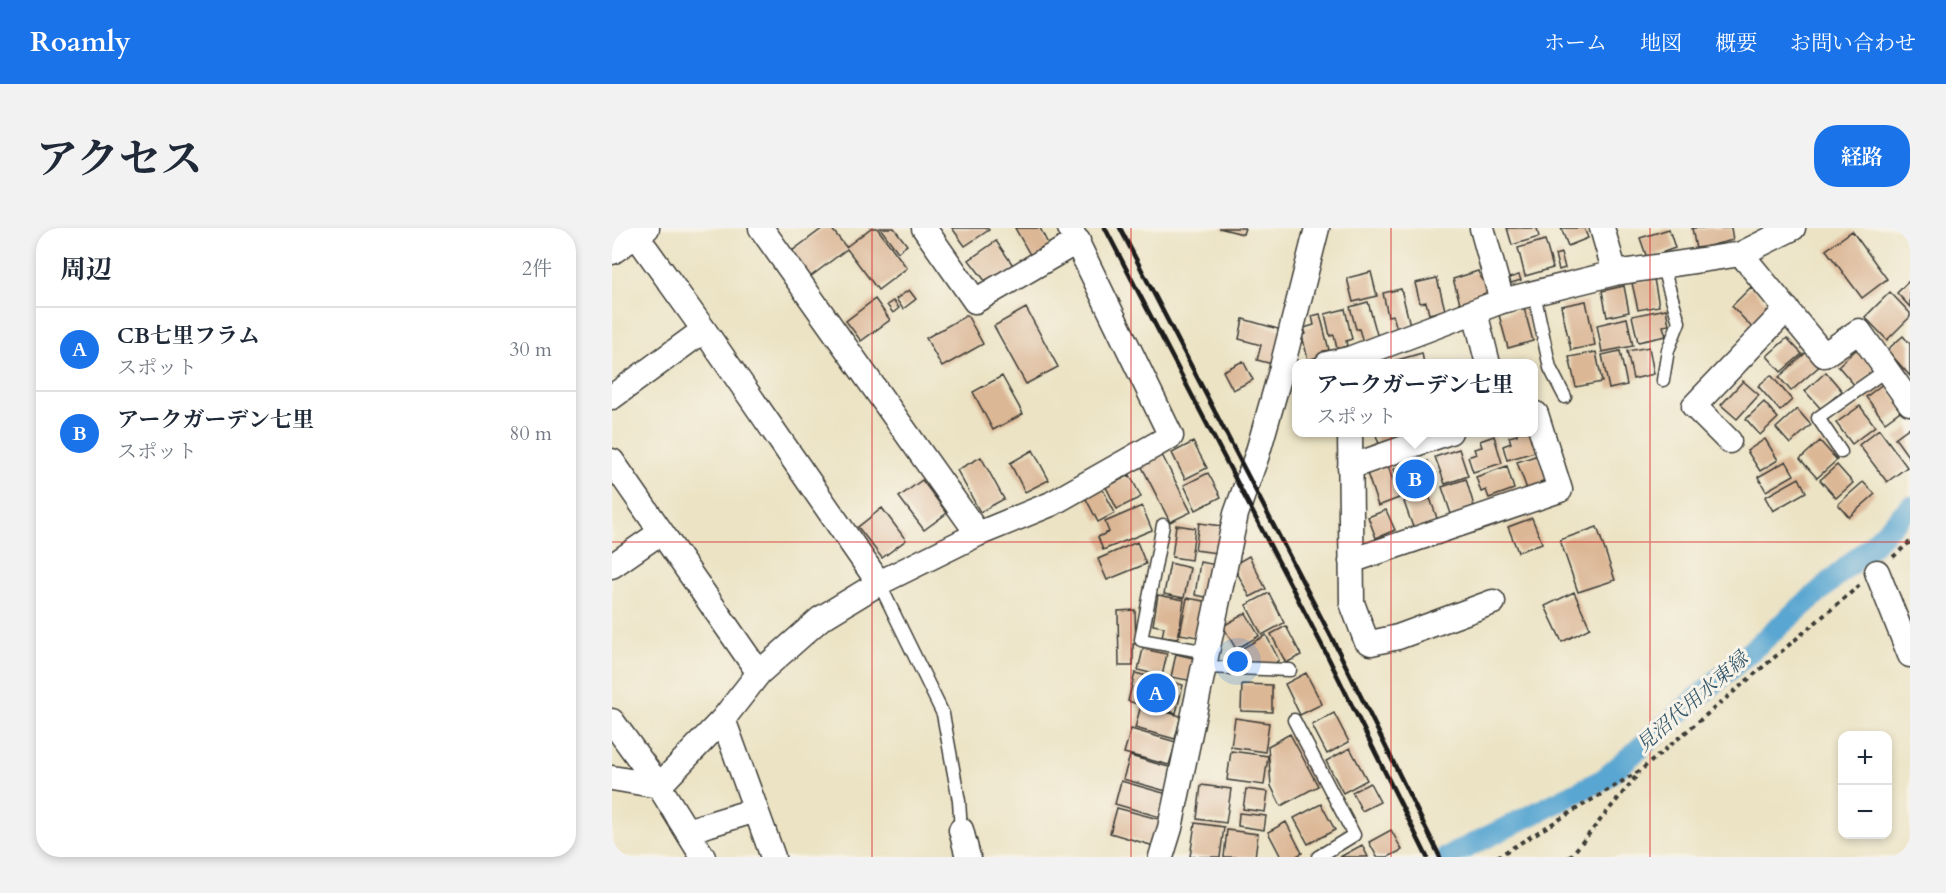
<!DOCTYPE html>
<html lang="ja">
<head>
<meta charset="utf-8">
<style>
  :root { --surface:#fff; --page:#f2f2f3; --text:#1f2937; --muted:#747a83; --line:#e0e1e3; --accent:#1a73e8 }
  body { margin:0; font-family:Cardo,"Noto Serif JP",serif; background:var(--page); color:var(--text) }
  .controls { position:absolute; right:18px; bottom:18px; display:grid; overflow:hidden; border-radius:12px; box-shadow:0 3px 9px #0003 }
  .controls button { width:54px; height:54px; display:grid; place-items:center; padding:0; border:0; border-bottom:2px solid var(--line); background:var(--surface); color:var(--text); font:30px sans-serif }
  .you { position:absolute; left:626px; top:434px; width:21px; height:21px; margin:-15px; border:4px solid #fff; border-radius:50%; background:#1a73e8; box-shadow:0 0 0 9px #1a73e833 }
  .badge { display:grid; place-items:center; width:39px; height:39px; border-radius:50%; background:var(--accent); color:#fff; font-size:20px; font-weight:700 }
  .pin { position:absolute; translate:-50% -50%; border:3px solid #fff; box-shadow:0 2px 6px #0006 }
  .popup { position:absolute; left:680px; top:131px; width:246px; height:78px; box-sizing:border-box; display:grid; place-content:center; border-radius:12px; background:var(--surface); filter:drop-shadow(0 2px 4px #0005); font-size:20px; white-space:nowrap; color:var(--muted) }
  .popup b { font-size:22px; color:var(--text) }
  .popup::after { content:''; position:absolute; left:50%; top:100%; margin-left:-12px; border:12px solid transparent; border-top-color:var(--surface) }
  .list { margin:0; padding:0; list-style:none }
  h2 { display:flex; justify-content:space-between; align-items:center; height:78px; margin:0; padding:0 24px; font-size:26px }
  h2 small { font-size:20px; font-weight:400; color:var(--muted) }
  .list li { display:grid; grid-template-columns:39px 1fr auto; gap:18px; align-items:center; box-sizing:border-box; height:84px; padding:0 24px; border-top:2px solid var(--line) }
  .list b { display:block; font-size:22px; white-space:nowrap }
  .list p { margin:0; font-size:20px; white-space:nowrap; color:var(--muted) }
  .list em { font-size:20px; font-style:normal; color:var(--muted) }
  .map { position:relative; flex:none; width:1298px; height:629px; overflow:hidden; border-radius:24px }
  header { display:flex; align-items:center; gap:36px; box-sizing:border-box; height:84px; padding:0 30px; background:var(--accent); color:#fff }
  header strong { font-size:28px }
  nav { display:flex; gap:33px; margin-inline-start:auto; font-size:21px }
  .intro { display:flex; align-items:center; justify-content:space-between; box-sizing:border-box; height:144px; padding:0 36px }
  h1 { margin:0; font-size:42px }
  .button { padding:15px 27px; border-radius:24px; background:var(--accent); color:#fff; font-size:21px; font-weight:700 }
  main { display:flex; gap:36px; padding:0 36px }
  aside { flex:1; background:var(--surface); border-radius:24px; box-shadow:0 3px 9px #0003 }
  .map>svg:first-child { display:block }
</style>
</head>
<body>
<header>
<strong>Roamly</strong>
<nav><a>ホーム</a><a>地図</a><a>概要</a><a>お問い合わせ</a></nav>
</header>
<div class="intro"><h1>アクセス</h1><a class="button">経路</a></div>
<main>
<aside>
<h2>周辺<small>2件</small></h2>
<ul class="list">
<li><span class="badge">A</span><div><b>CB七里フラム</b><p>スポット</p></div><em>30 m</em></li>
<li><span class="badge">B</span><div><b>アークガーデン七里</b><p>スポット</p></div><em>80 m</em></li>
</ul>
</aside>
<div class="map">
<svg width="1298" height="629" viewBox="0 0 1298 629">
  <rect width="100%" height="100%" fill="#f7f3e8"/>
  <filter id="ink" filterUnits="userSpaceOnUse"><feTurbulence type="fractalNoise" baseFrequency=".0167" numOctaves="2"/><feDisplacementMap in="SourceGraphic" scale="12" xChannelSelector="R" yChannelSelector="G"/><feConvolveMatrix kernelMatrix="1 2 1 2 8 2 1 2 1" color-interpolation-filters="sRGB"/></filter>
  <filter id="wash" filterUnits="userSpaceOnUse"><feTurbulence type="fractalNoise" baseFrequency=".008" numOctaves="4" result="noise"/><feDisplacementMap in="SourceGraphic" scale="24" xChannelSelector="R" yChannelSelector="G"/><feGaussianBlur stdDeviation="1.35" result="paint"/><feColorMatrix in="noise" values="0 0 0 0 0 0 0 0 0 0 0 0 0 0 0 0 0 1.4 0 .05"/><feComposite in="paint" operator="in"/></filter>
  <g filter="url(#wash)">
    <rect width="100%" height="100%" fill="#ece3c4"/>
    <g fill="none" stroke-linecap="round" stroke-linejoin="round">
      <!-- canal -->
      <path stroke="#58a6d1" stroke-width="22" d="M835,629L992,551L1257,320L1298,279"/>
    </g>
    <g id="blocks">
      <!-- building -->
      <path fill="#dcb796" d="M211,0H219L234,19L259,0H265L295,40L266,62L235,21L198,49L180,23Z
        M268,0H282L295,17L286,24Z
        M340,0H375L377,2L353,18Z
        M403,0H428L439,22L421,32Z
        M607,0H633L631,6Z
        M895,0H925L927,9L900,17Z
        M949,0H972L976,10L956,18Z
        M1080,0H1119L1121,12L1084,21Z
        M1057,1L1063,20L1035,30L1028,10Z
        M1240,3L1275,51L1250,70L1214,22Z
        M933,12L941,40L913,48L906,20Z
        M384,13L403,40L377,58L357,32Z
        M949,25L953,40L947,42L943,27Z
        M866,43L869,51L874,50L878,64L871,66L872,68L848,75L841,51Z
        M759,44L765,68L741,74L735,50Z
        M907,47L909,52L899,55L897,50Z
        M825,50L833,82L817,86L814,74L808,75L803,55Z
        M1042,51L1047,78L1026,82L1020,55Z
        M1298,52V79L1285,65Z
        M1012,58L1017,84L995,89L990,63Z
        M1139,59L1163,84L1143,103L1120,78Z
        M789,61L798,97L785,101L781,87L776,88L771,65Z
        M297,62L304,71L291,81L284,71Z
        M1278,64L1298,85V89L1275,112L1253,89Z
        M263,71L278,92L249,113L234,93Z
        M281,73L287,80L281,85L275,77Z
        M974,73L983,117L959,122L949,78Z
        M756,74L766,110L751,114L747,101H744L738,79Z
        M414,80L446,139L414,156L382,98Z
        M912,80L921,113L896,120L887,87Z
        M733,81L740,111L734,113L735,118L725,121L722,107L718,108L713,86Z
        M1054,81L1057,97L1051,98L1054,108L1026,114L1020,88Z
        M708,86L717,122L711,123L712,127L696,132L690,107L694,106L692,100L702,97L700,88Z
        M355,87L371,116L330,139L314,110Z
        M1015,90L1021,118L990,124L985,97Z
        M631,91L673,103L664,137L645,132L649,117L627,111Z
        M1291,108L1298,116V148L1275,122Z
        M1175,110L1190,126L1169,144L1155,128Z
        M1037,119L1042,146L1021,151L1015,123Z
        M1245,121L1263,141L1244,159L1226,138Z
        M1197,122L1210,136L1179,163L1167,149Z
        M1008,123L1015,157L997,161L990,127Z
        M984,124L990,154L964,159L957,129Z
        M810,125L812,136H783L782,133Z
        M631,133L641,152L621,162L611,143Z
        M1214,144L1230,163L1209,181L1193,163Z
        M1159,147L1180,172L1168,183L1146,158Z
        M390,148L411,186L381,202L361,164Z
        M1131,153L1147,167L1125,191L1109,177Z
        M1272,155L1291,181L1273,194L1254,169Z
        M1152,174L1166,190L1148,207L1134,191Z
        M1248,178L1263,198L1240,216L1224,195Z
        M1185,181L1199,197L1178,216L1164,200Z
        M1298,199V231L1283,210Z
        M1267,201L1295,239L1275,254L1247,217Z
        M763,204H788L790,211L768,219Z
        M905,204H921L926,223L895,232L891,218L899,215L897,209L905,207Z
        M882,208L890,235L861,244L856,229L864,226L862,221L870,219L868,213Z
        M1153,211L1166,232L1148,243L1135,223Z
        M1208,213L1225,232L1205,250L1188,231Z
        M581,214L595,240L573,251L560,225Z
        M847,221L856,248L833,256L823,229Z
        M421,222L437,252L413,264L398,235Z
        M550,227L579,284L558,294L529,237Z
        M926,227L937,251L928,254L930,259L916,264L905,234Z
        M369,229L392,271L368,284L345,242Z
        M816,233L824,260L791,271L782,241L799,236L800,239Z
        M1174,233L1182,247L1154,263L1146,249Z
        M1225,237L1241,255L1224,270L1208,252Z
        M776,238L787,270L766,278L755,245Z
        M895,238L902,261L877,270L874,262L869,264L864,249Z
        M596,245L609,269L584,282L572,257Z
        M518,247L529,269L505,281L494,259Z
        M1187,250L1194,264L1161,283L1153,269Z
        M854,251L862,278L853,281L855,284L840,289L830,259Z
        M310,252L335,285L312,302L287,269Z
        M1251,254L1263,266L1237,289L1226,276Z
        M489,258L503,285L486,294L472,267Z
        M811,267L813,272L818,270L826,293L802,302L792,274Z
        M530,278L540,302L491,322L486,309L497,304L493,294Z
        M270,280L294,312L270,330L246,299Z
        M774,282L783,302L764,310L756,289Z
        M920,290L930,315L906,324L896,299Z
        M587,295L609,298L605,325L583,322Z
        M564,297L583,300L579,332L560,329Z
        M985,299L1003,352L966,364L948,312Z
        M525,314L534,336L495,352L486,331Z
        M637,328L654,361L638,369L621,337Z
        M588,334L605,337L599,370L583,367Z
        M558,335L578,340L572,370L552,366Z
        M962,364L978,400L950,414L933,378Z
        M657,365L672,395L650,407L634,377Z
        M546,367L572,372L566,411L550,409L552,399L541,397Z
        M575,370L598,374L591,410L568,406Z
        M523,382L524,416H521V438H507L506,383Z
        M634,385L647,408L624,421L611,398Z
        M674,398L689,427L674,435L659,406Z
        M654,407L667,432L660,437H645L644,434L638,437L629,421Z
        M531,421L555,426L550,448L526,442Z
        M564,426L585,431L581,453L559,449Z
        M523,445L571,457L564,485L531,478L569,488L563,511L523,500L529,477L516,473Z
        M694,445L710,476L688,487L673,456Z
        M630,456L660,457V484L629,483Z
        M722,485L737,514L715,526L700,497Z
        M623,490L657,495L653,524L619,519Z
        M519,501L564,514L557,537L512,525Z
        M678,506L706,558L669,578L659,558L656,518Z
        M738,520L755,552L731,565L714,533Z
        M619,523L656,528L652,557L615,552Z
        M518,528L560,540L554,563L511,551Z
        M509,553L555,566L548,589L503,576Z
        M758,555L768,574L750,583L740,564Z
        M589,557L619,561L614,595L585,591Z
        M634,561L656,564L653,584L631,581Z
        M709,576L723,602L696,616L682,590Z
        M505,580L550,592L542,618L498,605Z
        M627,585L654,588L652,602L626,598Z
        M674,594L690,625L683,629H669L656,604Z
        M583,595L612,599L608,629H578Z
        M615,602L646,606L643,629H612Z
        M779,602L790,622L776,629H765L757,614Z
        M750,617L756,629H728Z"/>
    </g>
  </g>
  <g filter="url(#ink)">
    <use href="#blocks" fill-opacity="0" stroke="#3b3a35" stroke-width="1.5"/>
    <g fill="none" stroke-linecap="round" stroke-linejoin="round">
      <defs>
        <path id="service" d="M1050,37L1067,94L1056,122L1051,152
          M922,65L938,140L953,169
          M1229,224L1206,190L1274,142
          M551,297L529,412L595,424
          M267,355L331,486L347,573L349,602
          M592,439L678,442
          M682,492L742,607L706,629"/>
        <path id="minor" d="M19,0L92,102L267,355
          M149,0L366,306
          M312,0L363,73L466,13
          M870,0L890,73
          M990,0L1003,45
          M0,24L35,0
          M1129,26L1212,127L1247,103L1298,175
          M863,84L876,136
          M715,136L737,131L890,73L1003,45L1129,26L1181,0
          M0,169L92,102
          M738,204L740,375L754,412L759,415L786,409L881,374
          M1117,213L1082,178L1175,81
          M0,233L147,445
          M738,239L838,204
          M739,333L948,262L924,186H922
          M0,338L49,304
          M1265,344L1298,427
          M111,491L161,629
          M0,493L47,558L91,629
          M0,550L47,558
          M47,558L111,491L147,445L208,391L267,355L366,306L439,276L559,208L458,0
          M349,602L356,629
          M75,603L144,582
          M549,629L558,600L624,286L645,227L669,143L705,0"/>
      </defs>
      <!-- service casing -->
      <use href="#service" stroke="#3b3a35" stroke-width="15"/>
      <!-- minor casing -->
      <use href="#minor" stroke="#3b3a35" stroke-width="27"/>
      <!-- path -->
      <path stroke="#3b3a35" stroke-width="4" stroke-dasharray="4.5 4.5" stroke-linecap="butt" d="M1281,329L1298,314
        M885,629L1029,542L1248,357
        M958,629L1027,545"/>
      <!-- service -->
      <use href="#service" stroke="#fff" stroke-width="12"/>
      <!-- minor -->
      <use href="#minor" stroke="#fff" stroke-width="24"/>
      <!-- rail -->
      <path stroke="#1c1c1c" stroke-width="4.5" d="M493,0L716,429L815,629
        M508,0L728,426L828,629"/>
    </g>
  </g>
  <!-- grid -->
  <path fill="none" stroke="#d62828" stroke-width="1.5" stroke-opacity="0.55" d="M260,0V629M519,0V629M779,0V629M1038,0V629M0,314H1298"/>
  <g text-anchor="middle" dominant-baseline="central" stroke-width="6" stroke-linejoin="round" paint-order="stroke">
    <!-- water labels -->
    <g font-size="20" font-style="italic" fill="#375a6d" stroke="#f7f3e8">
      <text transform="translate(1080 474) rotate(-41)">見沼代用水東縁</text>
    </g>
  </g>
</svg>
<div class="controls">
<button>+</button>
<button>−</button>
</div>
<div class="you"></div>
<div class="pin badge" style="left:544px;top:465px">A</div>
<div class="pin badge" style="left:803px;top:251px">B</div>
<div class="popup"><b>アークガーデン七里</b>スポット</div>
</div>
</main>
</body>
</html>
